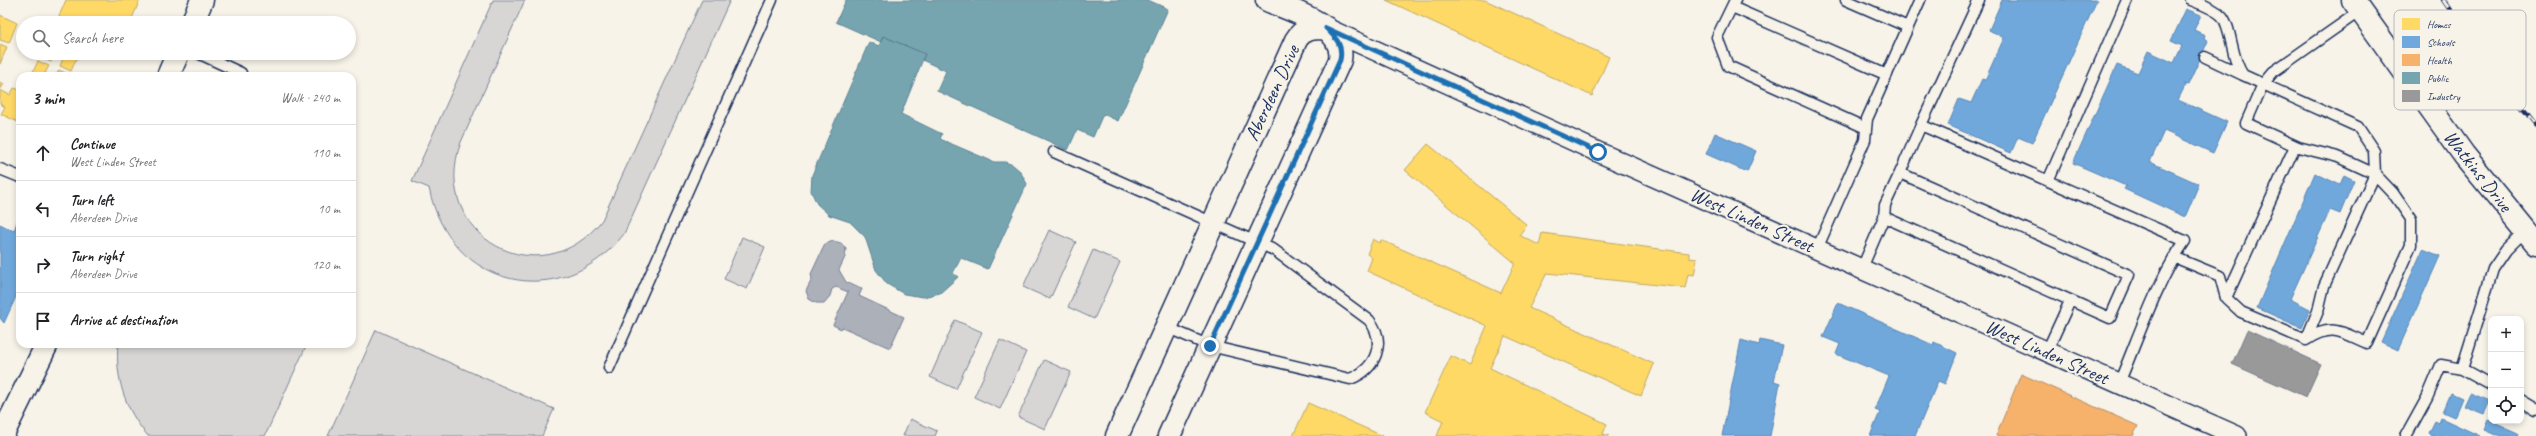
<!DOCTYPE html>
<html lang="en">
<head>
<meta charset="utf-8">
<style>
  :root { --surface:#fff; --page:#f6f6f6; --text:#202124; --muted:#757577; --line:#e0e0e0 }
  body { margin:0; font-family:Caveat,sans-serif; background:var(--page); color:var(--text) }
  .controls { position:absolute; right:12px; bottom:12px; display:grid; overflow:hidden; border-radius:8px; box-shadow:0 2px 6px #0003 }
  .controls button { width:36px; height:36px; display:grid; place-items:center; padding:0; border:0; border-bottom:1px solid var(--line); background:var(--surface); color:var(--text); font:20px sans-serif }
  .stop { position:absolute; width:12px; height:12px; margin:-9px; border:3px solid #1f6fb2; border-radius:50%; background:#fff }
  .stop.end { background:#1f6fb2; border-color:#fff; box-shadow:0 1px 4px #0008 }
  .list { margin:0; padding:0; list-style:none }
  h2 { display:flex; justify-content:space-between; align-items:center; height:52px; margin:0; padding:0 16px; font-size:17px }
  h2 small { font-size:13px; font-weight:400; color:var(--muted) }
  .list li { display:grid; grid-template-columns:26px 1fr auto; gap:12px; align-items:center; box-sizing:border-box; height:56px; padding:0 16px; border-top:1px solid var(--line) }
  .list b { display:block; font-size:15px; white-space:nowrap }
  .list p { margin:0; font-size:13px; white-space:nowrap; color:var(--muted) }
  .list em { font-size:13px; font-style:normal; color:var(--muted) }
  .icon { flex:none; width:22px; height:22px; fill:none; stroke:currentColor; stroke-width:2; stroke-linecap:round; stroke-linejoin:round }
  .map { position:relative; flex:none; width:2536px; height:436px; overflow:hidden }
  .search { position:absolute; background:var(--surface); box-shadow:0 2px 6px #0003; left:16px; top:16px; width:340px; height:44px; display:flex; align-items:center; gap:10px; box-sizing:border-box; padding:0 14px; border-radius:22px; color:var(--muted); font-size:15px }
  .panel { position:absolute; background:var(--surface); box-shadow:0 2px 6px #0003; left:16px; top:72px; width:340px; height:276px; border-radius:12px }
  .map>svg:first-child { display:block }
</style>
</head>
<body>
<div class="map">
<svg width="2536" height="436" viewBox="0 0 2536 436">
  <rect width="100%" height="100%" fill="#f7f3e8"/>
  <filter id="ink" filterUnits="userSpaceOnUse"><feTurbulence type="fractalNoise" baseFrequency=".025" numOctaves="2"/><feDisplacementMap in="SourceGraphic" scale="8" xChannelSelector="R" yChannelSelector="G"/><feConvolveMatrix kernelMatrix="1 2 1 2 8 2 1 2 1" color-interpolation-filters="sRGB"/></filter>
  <g filter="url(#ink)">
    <!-- green -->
    <path fill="#d7d6d4" stroke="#798299" d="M493,0H525L461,142C427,236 542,299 602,220L702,0H730L624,234C561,314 449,288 429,188L412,181Z
      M1049,230L1076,242L1050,299L1023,287Z
      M742,237L765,247L747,289L724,279Z
      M1093,250L1120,262L1094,319L1068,307Z
      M955,320L982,332L956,389L930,377Z
      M376,330L554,409L542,436H328Z
      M1000,340L1026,352L1000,409L974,397Z
      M118,344H307L265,436H148C125,410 115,378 118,344Z
      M1044,360L1071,372L1045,429L1018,417Z
      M910,419L937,431L935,436H903Z"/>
    <!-- water -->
    <path fill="#acb0b9" stroke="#727c95" d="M833,241L841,243L846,249L845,257L839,270L846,282L862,289L859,296L904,317L890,348L842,327L841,329L833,325L848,292L836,287L832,289L830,296L824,303H816L809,299L806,291L812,279L811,274L825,244Z"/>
    <!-- homes -->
    <path fill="#ffd966" stroke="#bba664" d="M66,0H140L130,23H56Z
      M1386,0H1485L1609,57L1592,96Z
      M0,15L17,23L9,43L0,40Z
      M0,44L7,47L0,64Z
      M41,53H79L71,71L60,66L63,58L54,54L51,62L40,57Z
      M38,61L49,66L45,73L51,76H31Z
      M59,70L70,75L69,76H56Z
      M0,82L4,84L0,90L10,95L14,88L20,90V123L1,114L5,107L0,104Z
      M1428,144L1527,225L1519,235L1539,245L1542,233L1689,253V258L1697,259L1694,275L1688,274L1685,288L1547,273L1529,308L1654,364L1641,396L1505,336L1490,368L1607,424L1603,434L1609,436H1437L1443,421L1425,412L1451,356L1470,365L1487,326L1367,271L1372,258L1367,254L1373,239L1380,243L1381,240L1501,293L1515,263L1405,170Z
      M1308,403L1383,436H1293Z"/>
    <!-- schools -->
    <path fill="#6fa8dc" stroke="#5684b6" d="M2002,0H2097L2032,143L2018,137L2011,153L1948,125L1959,99L1971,103L1982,79L1985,80L2004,38L1989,30Z
      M2186,9L2201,15L2194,30L2205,35L2204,38L2208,41L2188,85L2184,84L2185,86L2178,100L2227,122L2213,153L2164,131L2150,162L2199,184L2185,217L2124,189L2126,186L2073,163L2117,65L2138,73L2148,51L2174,63L2182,46L2171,41Z
      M1715,133L1756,151L1747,172L1706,154Z
      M2315,173L2340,185L2344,175L2354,180L2340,214L2330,210L2290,299L2310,309L2302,328L2257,308Z
      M18,219L20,288L4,323L0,318V224L14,231Z
      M2423,249L2440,256L2398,350L2381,342Z
      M1838,303L1933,345L1934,342L1957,353L1945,384L1938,381L1915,436H1870L1880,412L1875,410L1889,376L1836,354L1840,344L1823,337Z
      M1741,340L1759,345L1760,340L1782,345L1774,381L1780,383L1770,436H1722Z
      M2451,393L2462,398L2454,417L2443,412Z
      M2470,393L2490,401L2484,414L2464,406Z
      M2441,418L2480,436H2432L2429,433L2435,421L2439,423Z
      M2488,420L2518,433L2517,436H2498L2484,430Z"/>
    <!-- health -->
    <path fill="#f6b26b" stroke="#b48b67" d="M2021,374L2138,426L2133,436H1996Z"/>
    <!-- public -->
    <path fill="#76a5af" stroke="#5b8297" d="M846,0H1148L1168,9L1118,121L1103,114L1093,137L1077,130L1068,150L937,91L946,71L922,60L925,54L883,36L881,42L836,22Z
      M883,36L925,54L901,114L942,134L940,139L994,162H1005L1013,165L1020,171L1027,184L988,269L961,258L953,273L958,277L940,293L923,297L904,294L887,284L876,270L865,237L850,222L829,215L817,204L811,191L812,175L869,42L879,46Z"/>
    <!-- industry -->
    <path fill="#999" stroke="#737987" d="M2247,330L2321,364L2306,397L2232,364Z"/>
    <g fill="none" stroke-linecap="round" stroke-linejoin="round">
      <defs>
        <path id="lane" d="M1735,0L1717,37L1728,66L1866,128
          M1846,0L1908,27
          M2191,0C2201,4 2214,8 2222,16C2232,28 2231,59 2243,75L2358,127L2374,151L2375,174L2393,193L2411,219V245L2367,343C2341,332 2332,323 2306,340
          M1732,7L1887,75
          M198,53L241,73
          M2205,57L2243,75
          M1921,125L1979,0
          M1054,152L1274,250L1369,320C1387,342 1376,369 1350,379L1210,346L1166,327
          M0,169L20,177
          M1900,173L1921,125L2185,241C2156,283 2139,336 2119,383
          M2048,181L2127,0
          M1817,249L1865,140L1867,119L1920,0
          M2174,257L2220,276L2226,298L2241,312L2306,340
          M1862,268L1884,217L1885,205L1900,173L2129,275L2110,318L1884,217
          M2226,298L2295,146
          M2306,340L2318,311L2324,286L2375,174L2338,157L2298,147L2246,123L2263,84L2273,72L2360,11
          M2047,351L2070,301
          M609,368L772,0
          M2462,369L2493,269L2506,250L2525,231
          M2521,401L2536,410
          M2406,436L2427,398L2441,365L2462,369L2491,385"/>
        <path id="street" d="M1326,28L1598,152L2237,436"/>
        <path id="secondary" d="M2353,0L2464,155L2536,243
          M192,23L202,0
          M168,76L178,53
          M2,436L47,344
          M1117,436L1296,40C1303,28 1314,28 1326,28
          M1169,436L1340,60C1346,25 1293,12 1267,0"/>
      </defs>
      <!-- lane casing -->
      <use href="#lane" stroke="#1b2f5e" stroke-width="13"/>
      <!-- street casing -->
      <use href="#street" stroke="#1b2f5e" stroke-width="22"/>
      <!-- secondary casing -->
      <use href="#secondary" stroke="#1b2f5e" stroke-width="25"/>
      <!-- lane -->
      <use href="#lane" stroke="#f7f3e8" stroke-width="10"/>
      <!-- street -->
      <use href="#street" stroke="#f7f3e8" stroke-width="19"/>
      <!-- secondary -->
      <use href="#secondary" stroke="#f7f3e8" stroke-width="22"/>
      <defs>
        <path id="rail" d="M2443,0L2484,59L2536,125"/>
      </defs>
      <!-- rail casing -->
      <use href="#rail" stroke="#1b2f5e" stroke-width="4.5"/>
      <!-- rail -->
      <use href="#rail" stroke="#f7f3e8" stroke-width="3" stroke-dasharray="9" stroke-linecap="butt"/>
    </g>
  </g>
  <g fill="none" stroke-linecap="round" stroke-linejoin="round" filter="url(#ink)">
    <!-- route -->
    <path stroke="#1f6fb2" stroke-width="5" d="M1210,346L1340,60C1343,45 1337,39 1326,28L1598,152"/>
  </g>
  <g text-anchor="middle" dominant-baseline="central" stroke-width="4" stroke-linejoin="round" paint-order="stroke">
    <!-- street labels -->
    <g font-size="20" fill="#1b2f5e" stroke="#f7f3e8">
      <text transform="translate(1272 93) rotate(-65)">Aberdeen Drive</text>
      <text transform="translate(2478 171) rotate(52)">Watkins Drive</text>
      <text transform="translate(1752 220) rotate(24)">West Linden Street</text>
      <text transform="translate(2047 352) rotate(24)">West Linden Street</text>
    </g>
  </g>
  <!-- legend -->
  <rect x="2394" y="10" width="132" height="100" rx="6" fill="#f7f3e8" stroke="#b5b8bf" stroke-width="1"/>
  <rect x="2402" y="18" width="18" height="12" fill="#ffd966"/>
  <rect x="2402" y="36" width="18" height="12" fill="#6fa8dc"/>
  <rect x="2402" y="54" width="18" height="12" fill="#f6b26b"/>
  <rect x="2402" y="72" width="18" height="12" fill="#76a5af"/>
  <rect x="2402" y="90" width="18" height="12" fill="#999"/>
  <g font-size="11" fill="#1b2f5e">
    <text x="2427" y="28">Homes</text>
    <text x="2427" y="46">Schools</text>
    <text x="2427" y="64">Health</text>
    <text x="2427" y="82">Public</text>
    <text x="2427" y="100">Industry</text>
  </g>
</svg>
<div class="controls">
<button>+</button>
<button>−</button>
<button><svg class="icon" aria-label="locate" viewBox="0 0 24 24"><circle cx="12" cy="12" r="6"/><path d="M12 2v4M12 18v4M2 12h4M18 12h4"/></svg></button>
</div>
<div class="stop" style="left:1598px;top:152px"></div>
<div class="stop end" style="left:1210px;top:346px"></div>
<div class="search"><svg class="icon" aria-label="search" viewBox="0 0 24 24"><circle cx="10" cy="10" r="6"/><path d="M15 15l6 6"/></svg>Search here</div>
<section class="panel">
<h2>3 min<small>Walk · 240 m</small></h2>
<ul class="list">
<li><svg class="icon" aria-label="ahead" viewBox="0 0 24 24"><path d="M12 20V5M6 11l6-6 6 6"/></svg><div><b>Continue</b><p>West Linden Street</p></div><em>110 m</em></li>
<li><svg class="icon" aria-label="left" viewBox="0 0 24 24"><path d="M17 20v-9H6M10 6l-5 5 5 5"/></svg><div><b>Turn left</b><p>Aberdeen Drive</p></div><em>10 m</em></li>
<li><svg class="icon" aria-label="right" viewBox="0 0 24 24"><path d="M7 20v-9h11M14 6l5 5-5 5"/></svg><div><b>Turn right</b><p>Aberdeen Drive</p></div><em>120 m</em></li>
<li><svg class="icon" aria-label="arrive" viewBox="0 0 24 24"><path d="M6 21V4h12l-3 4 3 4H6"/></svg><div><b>Arrive at destination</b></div></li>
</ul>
</section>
</div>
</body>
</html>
